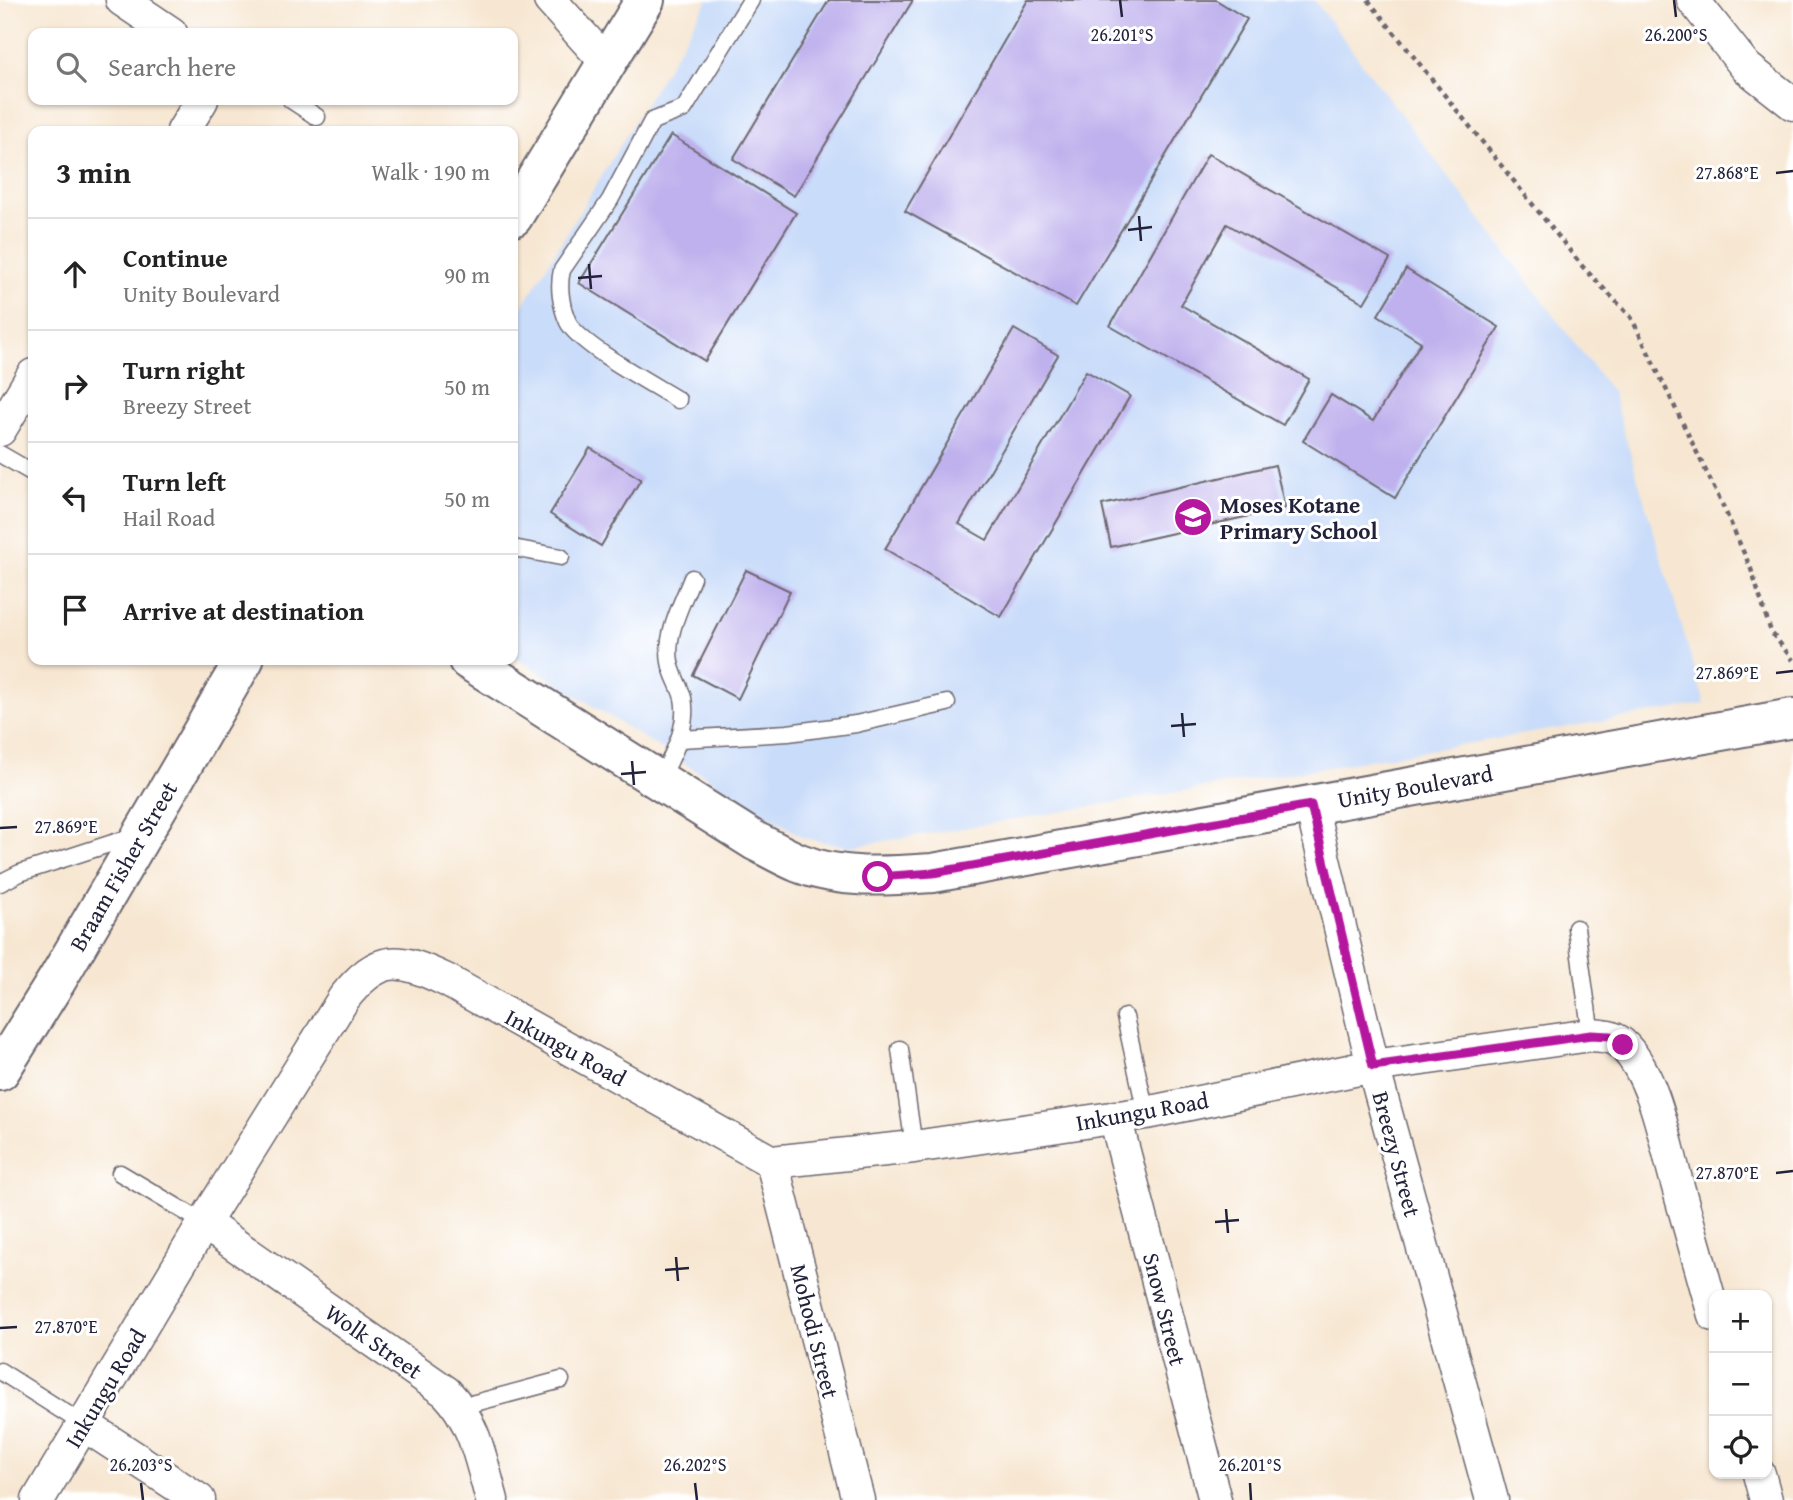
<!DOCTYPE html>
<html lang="en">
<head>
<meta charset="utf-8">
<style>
  :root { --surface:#fff; --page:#f6f6f6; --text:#222; --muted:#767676; --line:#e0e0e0 }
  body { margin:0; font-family:"Gentium Book Plus",serif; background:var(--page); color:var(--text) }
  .controls { position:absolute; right:21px; bottom:21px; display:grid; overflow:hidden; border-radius:14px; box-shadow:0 2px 5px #0004 }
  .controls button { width:63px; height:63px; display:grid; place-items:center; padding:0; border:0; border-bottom:2px solid var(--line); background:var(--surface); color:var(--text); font:35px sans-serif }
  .stop { position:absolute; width:21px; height:21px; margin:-16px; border:5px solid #b5179e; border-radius:50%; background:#fff }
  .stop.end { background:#b5179e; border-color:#fff; box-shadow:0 2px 7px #0008 }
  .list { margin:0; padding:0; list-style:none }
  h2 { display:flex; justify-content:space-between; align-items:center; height:91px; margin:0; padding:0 28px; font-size:30px }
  h2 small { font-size:23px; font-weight:400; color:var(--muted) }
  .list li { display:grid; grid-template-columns:46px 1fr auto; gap:21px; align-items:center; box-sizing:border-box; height:112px; padding:0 28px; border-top:2px solid var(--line) }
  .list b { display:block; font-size:26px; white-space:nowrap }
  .list p { margin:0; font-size:23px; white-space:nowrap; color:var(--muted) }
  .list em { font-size:23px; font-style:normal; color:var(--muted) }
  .icon { flex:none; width:38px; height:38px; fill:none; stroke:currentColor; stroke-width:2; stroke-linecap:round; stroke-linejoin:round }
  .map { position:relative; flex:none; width:1793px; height:1500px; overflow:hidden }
  .search { position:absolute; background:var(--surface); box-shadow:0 2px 5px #0004; left:28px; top:28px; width:490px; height:77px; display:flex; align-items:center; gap:18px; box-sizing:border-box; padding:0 24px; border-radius:14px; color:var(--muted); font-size:26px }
  .panel { position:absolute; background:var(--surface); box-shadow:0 2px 5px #0004; left:28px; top:126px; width:490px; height:539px; border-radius:14px }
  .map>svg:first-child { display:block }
</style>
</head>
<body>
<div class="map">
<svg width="1793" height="1500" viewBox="0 0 1793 1500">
  <rect width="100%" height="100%" fill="#fff"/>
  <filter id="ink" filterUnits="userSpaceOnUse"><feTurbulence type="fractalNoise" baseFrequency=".0143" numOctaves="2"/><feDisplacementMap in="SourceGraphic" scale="14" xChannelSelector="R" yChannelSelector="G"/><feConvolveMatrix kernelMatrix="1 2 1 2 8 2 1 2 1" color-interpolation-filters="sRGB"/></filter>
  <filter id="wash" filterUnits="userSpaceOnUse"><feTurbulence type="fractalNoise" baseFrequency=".00686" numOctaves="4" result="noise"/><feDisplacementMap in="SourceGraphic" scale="28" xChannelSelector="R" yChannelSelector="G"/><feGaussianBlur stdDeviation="1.57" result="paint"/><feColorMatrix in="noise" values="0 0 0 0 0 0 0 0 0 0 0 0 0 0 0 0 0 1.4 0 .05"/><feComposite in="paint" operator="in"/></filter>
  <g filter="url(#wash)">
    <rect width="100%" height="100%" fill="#f7e7d2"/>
    <!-- built -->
    <path fill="#c9dcf9" d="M708,0H1314L1612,392L1705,704L849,847L804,838L513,656V322Z"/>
    <g id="blocks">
      <!-- building -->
      <path fill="#bfb1ed" d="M829,0H913L794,196L733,159Z
        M1028,0H1216L1247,19L1076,306L905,211Z
        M671,135L796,213L705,361L579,283Z
        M1208,154L1390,259L1364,303L1227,224L1181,305L1309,379L1283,425L1110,326Z
        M1406,269L1499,327L1395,498L1303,441L1331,395L1373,421L1421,342L1378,315Z
        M1014,329L1058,355L959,524L987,540L1086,371L1130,396L1001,617L885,549Z
        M590,448L641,479L601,546L550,514Z
        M1275,465L1285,508L1111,547L1102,505Z
        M746,570L790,591L738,699L693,675Z"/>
    </g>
  </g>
  <g filter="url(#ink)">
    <use href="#blocks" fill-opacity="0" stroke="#6d6770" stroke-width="2"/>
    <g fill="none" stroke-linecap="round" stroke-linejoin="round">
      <defs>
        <path id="lane" d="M291,100L317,117
          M678,400C654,385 579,345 568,322C561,307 558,286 562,270L610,200L652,121L684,109L751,0
          M0,454L33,473
          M513,548L561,557
          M680,739L788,733L856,724L947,703
          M660,781C672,755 689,728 683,698C680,686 672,675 670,662C665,634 682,604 692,578
          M0,883L20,873L134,836
          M1576,928L1591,1035
          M1125,1017L1146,1113
          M900,1049L914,1147
          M120,1173L204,1223
          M0,1371L83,1424
          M460,1407L561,1380"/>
        <path id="street" d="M122,0L171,33
          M550,0L607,63
          M1693,0L1746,67L1793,104
          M183,131L202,100
          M0,430L33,375
          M1311,805L1373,1066L1492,1500
          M1115,1117L1215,1500
          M772,1162L858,1500
          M204,1223L446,1392C475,1422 481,1461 492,1500
          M83,1424L199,1500
          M1759,1474L1766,1500
          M38,1500L204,1223L344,998C379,954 398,957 446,980L772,1162L914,1147L1146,1113L1373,1066L1591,1035C1605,1036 1615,1036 1625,1047C1654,1078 1664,1136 1675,1176C1688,1222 1701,1269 1714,1315"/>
        <path id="secondary" d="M513,217L645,0
          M468,660L755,841C769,848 784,857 799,863C841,880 889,876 933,873L1793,718
          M0,1071L57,980L244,660"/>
      </defs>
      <!-- lane casing -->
      <use href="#lane" stroke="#6d6770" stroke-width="19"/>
      <!-- street casing -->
      <use href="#street" stroke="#6d6770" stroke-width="35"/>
      <!-- secondary casing -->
      <use href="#secondary" stroke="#6d6770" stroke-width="42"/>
      <!-- path -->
      <path stroke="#6d6770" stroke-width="4.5" stroke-dasharray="5 5" stroke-linecap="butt" d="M1368,0L1583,267L1631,317L1724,508L1751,569L1771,632L1793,660"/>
      <!-- lane -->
      <use href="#lane" stroke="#fff" stroke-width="16"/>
      <!-- street -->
      <use href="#street" stroke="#fff" stroke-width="32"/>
      <!-- secondary -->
      <use href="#secondary" stroke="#fff" stroke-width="38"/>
    </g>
  </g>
  <g fill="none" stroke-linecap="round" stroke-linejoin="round" filter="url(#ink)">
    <!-- route -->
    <path stroke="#b5179e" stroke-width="9" d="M878,877L933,873L1311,805L1373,1066L1591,1035L1610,1036L1623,1045"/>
  </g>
  <!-- ticks -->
  <path fill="none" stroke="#22223b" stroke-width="2.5" d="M1120,0L1122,17M1674,0L1676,17M1776,173L1793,171M1139,216L1141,241M1128,230L1152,227M589,264L591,289M578,278L602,276M1776,673L1793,671M1182,713L1184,737M1171,726L1196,724M632,761L634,785M621,774L646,772M0,828L17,827M1776,1173L1793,1171M1226,1209L1228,1233M1215,1222L1239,1220M676,1257L678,1281M665,1270L689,1268M0,1328L17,1327M141,1483L143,1500M695,1483L697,1500M1250,1483L1251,1500"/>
  <!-- icons -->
  <defs>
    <symbol id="school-disc" viewBox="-11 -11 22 22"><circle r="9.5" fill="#b5179e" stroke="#fff"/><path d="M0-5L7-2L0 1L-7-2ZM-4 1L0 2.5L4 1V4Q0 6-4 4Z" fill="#fff"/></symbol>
  </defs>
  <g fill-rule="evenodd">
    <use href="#school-disc" x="1171" y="495" width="44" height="44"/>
  </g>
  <g text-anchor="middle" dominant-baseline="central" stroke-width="6" stroke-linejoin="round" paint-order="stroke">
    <!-- poi labels -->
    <g font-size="23" font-weight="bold" fill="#22223b" stroke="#fff" text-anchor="start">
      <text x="1220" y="504">Moses Kotane<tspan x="1220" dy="26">Primary School</tspan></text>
    </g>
    <!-- street labels -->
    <g font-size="23" fill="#22223b" stroke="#fff">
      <text transform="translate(1415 786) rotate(-10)">Unity Boulevard</text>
      <text transform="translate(123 866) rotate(-60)">Braam Fisher Street</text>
      <text transform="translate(566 1047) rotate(29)">Inkungu Road</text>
      <text transform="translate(1142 1111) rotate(-10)">Inkungu Road</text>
      <text transform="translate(1397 1154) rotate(75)">Breezy Street</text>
      <text transform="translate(1165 1309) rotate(76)">Snow Street</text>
      <text transform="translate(815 1331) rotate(76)">Mohodi Street</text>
      <text transform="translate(374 1341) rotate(35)">Wolk Street</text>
      <text transform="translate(105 1388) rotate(-59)">Inkungu Road</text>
    </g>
  </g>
  <g font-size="18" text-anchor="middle" fill="#22223b" stroke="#fff" stroke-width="6" stroke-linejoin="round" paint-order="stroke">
    <text x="1122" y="41">26.201°S</text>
    <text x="1676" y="41">26.200°S</text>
    <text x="1727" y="179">27.868°E</text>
    <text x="1727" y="679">27.869°E</text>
    <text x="66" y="833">27.869°E</text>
    <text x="1727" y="1179">27.870°E</text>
    <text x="66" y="1333">27.870°E</text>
    <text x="141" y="1471">26.203°S</text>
    <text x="695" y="1471">26.202°S</text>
    <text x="1250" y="1471">26.201°S</text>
  </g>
</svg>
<div class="controls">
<button>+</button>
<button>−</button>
<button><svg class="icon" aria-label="locate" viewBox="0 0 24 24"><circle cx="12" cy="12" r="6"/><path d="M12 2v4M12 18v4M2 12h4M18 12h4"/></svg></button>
</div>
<div class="stop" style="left:878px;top:877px"></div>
<div class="stop end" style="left:1623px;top:1045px"></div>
<div class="search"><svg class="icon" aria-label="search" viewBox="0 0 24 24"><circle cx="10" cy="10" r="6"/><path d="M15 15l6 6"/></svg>Search here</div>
<section class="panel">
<h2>3 min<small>Walk · 190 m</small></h2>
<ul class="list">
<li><svg class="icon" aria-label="ahead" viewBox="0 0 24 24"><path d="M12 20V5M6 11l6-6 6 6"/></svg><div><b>Continue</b><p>Unity Boulevard</p></div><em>90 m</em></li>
<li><svg class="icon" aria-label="right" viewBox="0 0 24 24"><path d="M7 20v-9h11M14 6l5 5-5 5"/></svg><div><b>Turn right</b><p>Breezy Street</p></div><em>50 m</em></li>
<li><svg class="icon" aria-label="left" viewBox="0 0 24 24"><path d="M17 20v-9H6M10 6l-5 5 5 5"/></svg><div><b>Turn left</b><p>Hail Road</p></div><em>50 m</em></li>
<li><svg class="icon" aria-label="arrive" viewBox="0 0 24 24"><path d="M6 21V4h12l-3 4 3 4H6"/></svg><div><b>Arrive at destination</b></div></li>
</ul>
</section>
</div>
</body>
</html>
